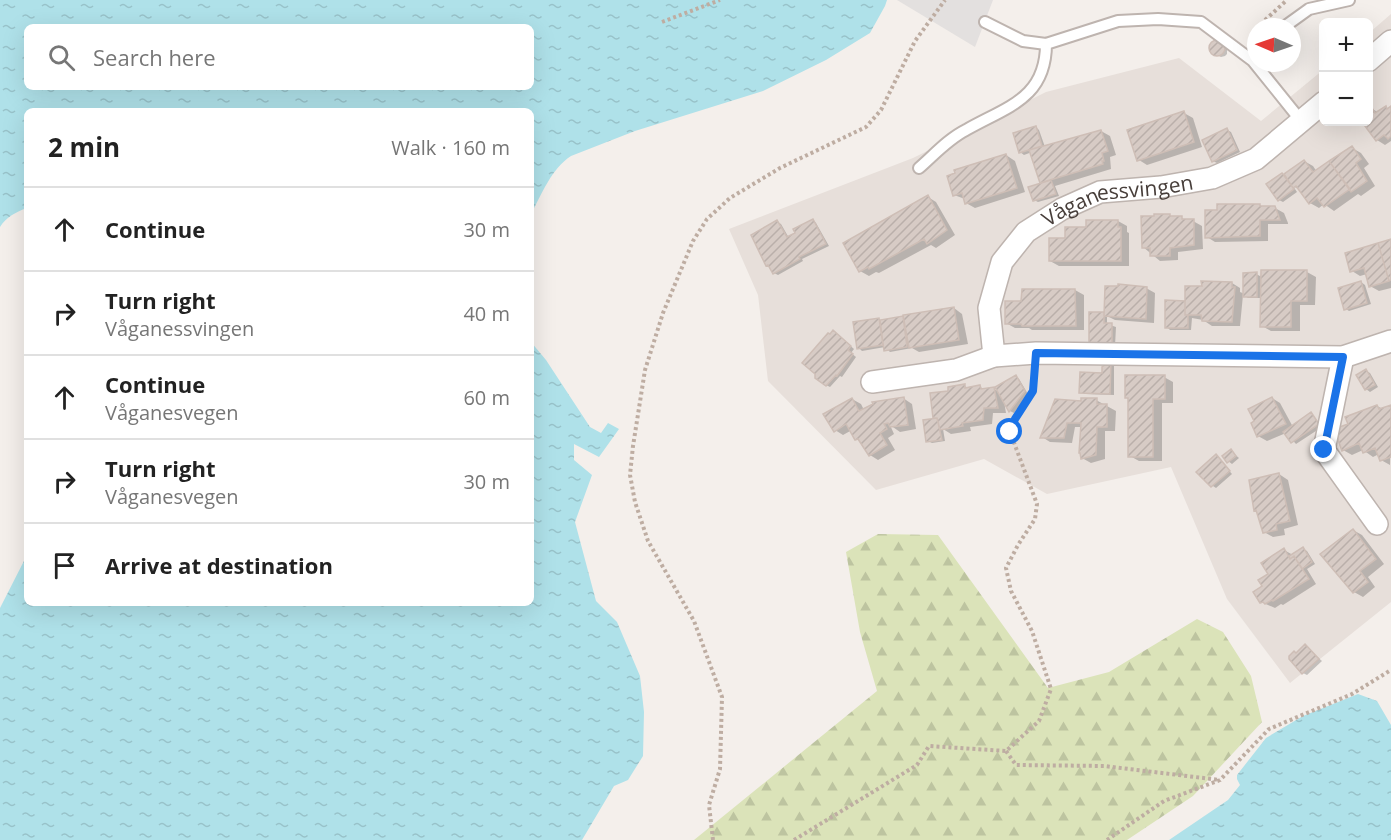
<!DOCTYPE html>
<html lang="en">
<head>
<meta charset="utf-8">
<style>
  :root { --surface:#fff; --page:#f6f6f6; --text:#222; --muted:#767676; --line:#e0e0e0 }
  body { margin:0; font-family:"Open Sans",sans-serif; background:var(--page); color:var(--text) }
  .controls { position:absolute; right:18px; top:18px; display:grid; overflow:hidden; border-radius:9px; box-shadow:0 6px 24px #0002 }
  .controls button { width:54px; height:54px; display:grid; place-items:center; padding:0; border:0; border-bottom:2px solid var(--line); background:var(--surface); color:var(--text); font:30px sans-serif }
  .compass { position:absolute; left:1247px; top:18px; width:54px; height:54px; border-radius:50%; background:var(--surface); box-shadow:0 6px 24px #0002; rotate:272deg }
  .stop { position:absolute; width:18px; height:18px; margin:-14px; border:4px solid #1a73e8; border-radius:50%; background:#fff }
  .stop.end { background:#1a73e8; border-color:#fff; box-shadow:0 2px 6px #0008 }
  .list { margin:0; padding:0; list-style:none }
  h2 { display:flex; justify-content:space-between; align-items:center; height:78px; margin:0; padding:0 24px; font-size:26px }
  h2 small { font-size:20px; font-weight:400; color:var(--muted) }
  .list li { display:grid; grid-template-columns:39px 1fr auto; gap:18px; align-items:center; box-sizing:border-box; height:84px; padding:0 24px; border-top:2px solid var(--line) }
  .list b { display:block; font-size:22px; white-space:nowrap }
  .list p { margin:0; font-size:20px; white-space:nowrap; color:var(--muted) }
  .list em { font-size:20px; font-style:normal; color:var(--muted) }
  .icon { flex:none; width:33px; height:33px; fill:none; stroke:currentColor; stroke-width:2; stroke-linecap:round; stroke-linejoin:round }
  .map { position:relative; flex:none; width:1391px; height:840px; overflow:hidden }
  .search { position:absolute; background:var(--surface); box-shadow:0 6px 24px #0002; left:24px; top:24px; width:510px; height:66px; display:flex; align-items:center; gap:15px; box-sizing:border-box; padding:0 21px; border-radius:9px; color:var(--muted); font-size:22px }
  .panel { position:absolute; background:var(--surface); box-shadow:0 6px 24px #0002; left:24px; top:108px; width:510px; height:498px; border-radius:9px }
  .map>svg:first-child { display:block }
</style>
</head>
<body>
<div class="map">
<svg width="1391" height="840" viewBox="0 0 1391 840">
  <defs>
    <pattern id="forest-firs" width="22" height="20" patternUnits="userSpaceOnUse" patternTransform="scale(1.5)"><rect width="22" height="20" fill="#dbe3b9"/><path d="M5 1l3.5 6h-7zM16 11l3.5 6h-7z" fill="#bdc4a0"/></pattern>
    <pattern id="water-ripples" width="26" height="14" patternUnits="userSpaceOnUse" patternTransform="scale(1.5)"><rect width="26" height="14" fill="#afe1e9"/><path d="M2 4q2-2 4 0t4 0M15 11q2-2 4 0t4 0" fill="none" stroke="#98c2c9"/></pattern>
    <pattern id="building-hatch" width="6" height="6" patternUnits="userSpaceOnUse" patternTransform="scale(1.5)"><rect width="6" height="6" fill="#d7cbc5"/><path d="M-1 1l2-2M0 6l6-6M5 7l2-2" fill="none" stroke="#baafaa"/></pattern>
  </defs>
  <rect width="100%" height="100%" fill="#f4efeb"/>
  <!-- residential -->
  <path fill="#e7dfda" d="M1391,14V602L1290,683L1227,599L1171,467L1047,494L984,459L876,490L768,381L758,295L729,229L913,158L1046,92L1179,58L1261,121L1323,70L1324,122H1368L1369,33Z"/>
  <!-- forest -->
  <path fill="url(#forest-firs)" d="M878,534L938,535L1048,688L1109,672L1197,619L1223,632L1251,676L1262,722L1193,796L1127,840H694L877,691L860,632L846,552Z"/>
  <!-- parking -->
  <path fill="#e3e0df" d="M897,0H993L975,47Z"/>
  <!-- water -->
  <path fill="url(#water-ripples)" fill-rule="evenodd" d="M0,0H887L885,6L870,33L826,60L763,91L635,131L571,156C551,169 542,194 531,214V111H27V208C16,212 6,217 0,227ZM27,27H531V87H27Z
    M531,342L546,360L590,427L601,433L608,423L619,429L599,457L574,444V460L592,475L575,522L596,601L617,622L640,676L644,712L643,756L628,780L614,786L582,840H0V608L27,555V603H531Z
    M1358,694L1377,701L1391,725V840H1169L1228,800L1240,785L1237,779V775L1266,738L1303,716Z"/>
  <!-- shadow -->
  <path fill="#0003" d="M1219,42L1227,46V54L1225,56L1221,57L1212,52L1211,48L1212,45Z
    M1371,108L1379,113L1386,108H1391V141L1385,145L1377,140L1362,122H1368Z
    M1184,113L1193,118L1202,147L1147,165L1139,160Z
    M1036,127L1039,130L1045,147L1101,131L1110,136L1116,155L1110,157L1111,169L1055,186L1059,196L1038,202L1034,200L1044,184L1041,182L1032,152L1024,155L1020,152Z
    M1227,130L1231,132L1240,152L1217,163L1213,161Z
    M1352,148L1361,153L1369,164L1364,168L1375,186L1361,196L1358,194L1334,211L1324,204L1319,208L1310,203L1303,192L1293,186L1297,192L1283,202L1279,200L1283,174L1284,175L1304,161L1313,166L1317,172Z
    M1006,155L1015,161L1025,192L975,208L966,203L965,199L954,195Z
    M928,197L936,202L955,235L936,248L931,245L879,273L876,272L869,276L860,271Z
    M1260,205L1264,208H1275L1284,213L1288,223V224H1268V241L1215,242L1207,237Z
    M1170,216L1193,221L1202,226L1203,249L1178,252V260L1160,261L1143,247Z
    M813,220L816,223L829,246L802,259L803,261L778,275L774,273L767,265L777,222L781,224L789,238Z
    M1118,221L1127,226V232L1129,233V266H1059L1050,261L1067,240L1087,228Z
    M1391,241V288L1379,291L1370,286L1367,274L1360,276L1352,271Z
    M1307,272L1316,277L1315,305H1300V331H1271L1262,326V298H1248L1243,295L1240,326H1212L1203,320L1192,318L1191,330H1170L1167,327L1184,302L1232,283L1240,288V292L1245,294L1256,274L1262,277Z
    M1361,282L1365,285L1371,304L1349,311L1346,309Z
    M1146,288L1155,293L1154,323L1115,320L1107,316V324L1116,327L1115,346H1094L1103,314L1106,315Z
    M1023,290H1075L1084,295V330H1032L1029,328H1015L1006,323L1023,302Z
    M954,308L962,314L968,344L919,352L912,348L890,352L885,347L862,351L859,348L879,319L882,321L902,318L906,320Z
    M837,334L854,349L851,353L856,357L842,377L840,376L830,387L826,385Z
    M1111,363L1114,365V395L1085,394L1081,392L1104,374Z
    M1366,371L1370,373L1378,387L1370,392L1366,389Z
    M1016,377L1019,379L1028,394L1014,413L1010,411L1004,401L1006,413H993L992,424L970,427L971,431L951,434L943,429L945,441L932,443L928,441L924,421L938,419L934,417L950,392L964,386L969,388L980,387L986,390L994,389L999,392Z
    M1164,377L1173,382V403H1162V461H1139L1130,456V399L1127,398Z
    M903,398L912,404L916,429L900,432L890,425L894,434L888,438L895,450L878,460L870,455L852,430L843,435L835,430L852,399L861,404L864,410Z
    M1272,398L1280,403L1293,427L1311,414L1322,427L1296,444L1286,433L1267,441L1258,436L1256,422Z
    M1096,400L1116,411L1115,431H1105V459L1091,463L1082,458V427H1075L1072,443L1050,442L1042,437L1082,403Z
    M1377,406L1383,409L1391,407L1390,465L1381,460L1379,454L1373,457L1363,450L1352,455L1343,450L1350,425Z
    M1231,451L1239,458L1232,464L1228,461Z
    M1216,456L1232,474L1216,488L1204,480L1198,472Z
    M1279,474L1288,480L1298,525L1284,529L1285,535L1273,537L1264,532L1258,511L1255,510Z
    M1353,530L1362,535L1384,564L1368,577L1375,587L1363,597L1354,592Z
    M1303,549L1307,551L1315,564L1307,569L1316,584L1283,605L1281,604L1275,608L1261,602L1264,586L1284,550L1293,555Z
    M1305,646L1322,661L1307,675L1303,673L1296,654Z"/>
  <!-- building -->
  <path fill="url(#building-hatch)" stroke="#cebeb6" stroke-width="1.5" d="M1209 48a8 8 0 1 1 16 0a8 8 0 1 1-16 0Z
    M1371,106L1375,113L1386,106L1387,109L1391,106V136L1388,139L1384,135L1376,141L1362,122H1360H1368V108Z
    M1184,111L1194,142L1137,161L1127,130Z
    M1036,126L1042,146L1019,153L1013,133Z
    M1227,128L1237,150L1212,162L1202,140Z
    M1101,130L1108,151L1102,153L1104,161H1102L1103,164L1040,183L1029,150Z
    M1352,146L1361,159L1356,163L1367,181L1351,192L1329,161Z
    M1006,154L1017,188L965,204L962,193L953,196L947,176L955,173L954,170Z
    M1304,160L1313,172L1329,161L1350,189L1324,207L1317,198L1309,204L1296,186L1293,188L1284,174Z
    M1282,173L1294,189L1278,201L1266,184Z
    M1051,180L1056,194L1033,201L1028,187Z
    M928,195L947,230L927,244L924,239L869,269L868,267L859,272L843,243Z
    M1217,204H1260V206H1275L1280,220H1260V236L1205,238V210H1217Z
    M1154,214H1170V216H1182V219H1194V245L1170,248V256H1150V248H1142L1141,216H1154Z
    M813,219L826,244L799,257L800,259L773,274L768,265L766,266L751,235L777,220L787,237L795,233L793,229Z
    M1086,220H1118V227H1121V261H1049V238H1065V227H1086Z
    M1391,239V280L1389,281L1378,243Z
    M1378,243L1389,281L1369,287L1364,268L1350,272L1345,253Z
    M1261,270H1307V301H1291V327H1260Z
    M1257,272V297H1243V273Z
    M1201,281L1232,282V287H1235L1232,322L1202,321L1201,315H1185V286H1202Z
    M1361,281L1367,303L1344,310L1338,288Z
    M1118,284L1147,287L1146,319L1104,316L1105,286H1118Z
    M1022,289H1075L1076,326H1022L1021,324H1005V301H1021Z
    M1165,300L1185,301V315H1188V328H1165Z
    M954,307L959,340L909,348L903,315Z
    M1089,312H1104V323H1112V345H1089Z
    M903,316L907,347L884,351L880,320Z
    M879,318L883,345L857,349L853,322Z
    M833,330L851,346L848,350L853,354L837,376L836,375L826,386L815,378V374L802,363L828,333L830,334Z
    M1111,361L1110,394L1079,393L1080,372L1102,373V367Z
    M1366,369L1375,385L1365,390L1356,375Z
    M1016,375L1025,391L1009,412L995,387Z
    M1125,375H1165V399H1153V457H1128V398H1125Z
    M965,384V388L980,385L981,389L994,387L998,408H984L983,420L962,423L963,426L940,430L937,418H933L930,393L948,391V387Z
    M904,397L908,425L890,427L888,423L884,424L887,429L880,433L887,445L869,456L858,439L855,440L846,424L834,432L823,414L852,398L859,411L873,404L872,402Z
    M1272,397L1286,424L1257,437L1251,423L1254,421L1248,409Z
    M1081,398H1097V404H1107V427H1097L1096,455L1081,459L1080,453H1079L1081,423H1067L1064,438H1040L1055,399L1081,401Z
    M1377,405L1379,409L1391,405V457L1380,461L1375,448L1363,453L1359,443L1342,451L1334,429L1348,424L1345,417Z
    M1311,412L1319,424L1291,443L1283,432Z
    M937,418L942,440L926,442L923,420Z
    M1231,449L1236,456L1227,463L1222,456Z
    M1216,454L1230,471L1211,487L1196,472Z
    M1279,473L1290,521L1276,524L1277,530L1263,533L1256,510L1254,511L1249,480Z
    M1353,529L1376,559L1360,571L1368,582L1353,593L1320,554Z
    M1303,547L1312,562L1302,569L1294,556L1290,559L1289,556Z
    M1284,548L1290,559L1294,556L1309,579L1273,601L1272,600L1265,604L1263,602L1260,603L1253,592L1262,586L1258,580L1268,574L1261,563Z
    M1305,644L1319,659L1302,674L1289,659V656L1294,651L1296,653Z"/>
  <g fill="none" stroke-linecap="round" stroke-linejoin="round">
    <defs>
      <path id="service" d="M985,22L1023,41L1046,44L1118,21L1158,19L1201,22L1253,61
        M1284,27L1309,9L1349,0
        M1256,58L1253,61L1302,122
        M919,168C934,155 948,139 966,130C1006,107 1046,99 1046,44"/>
      <g id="minor">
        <path d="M1368,61L1391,41"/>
        <path id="s1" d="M994,356L989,308L1002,262L1026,232L1062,209L1100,192L1161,187L1212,178L1256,159L1324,102"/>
        <path d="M1343,357L1324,450L1377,524"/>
        <path d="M872,382L956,370L994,356L1036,353L1343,357L1391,341"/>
      </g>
    </defs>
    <!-- service casing -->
    <use href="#service" stroke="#beb4af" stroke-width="14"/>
    <!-- minor casing -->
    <use href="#minor" stroke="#beb4af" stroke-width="24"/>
    <!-- path -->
    <path stroke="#beada2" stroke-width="4" stroke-dasharray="3 3" stroke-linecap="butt" d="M1265,20L1287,0
      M662,22L720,0
      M1006,751L1016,765L1104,766L1220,780
      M713,840L709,805L720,769L722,697L694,621L648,541L635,502L630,475L633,446L645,370L663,313L693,241L707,219L730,198L780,168L866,127L881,110L915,41L945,0
      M794,840L917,765L929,746L1006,751L1039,721L1051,689L1032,631L1011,591L1006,568L1018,545L1035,519L1037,504L1010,432L1015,419L1033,391L1034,372
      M1107,840L1164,801L1220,780L1269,729L1352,694L1391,670"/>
    <!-- service -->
    <use href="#service" stroke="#fff" stroke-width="10"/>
    <!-- minor -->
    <use href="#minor" stroke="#fff" stroke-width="21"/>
  </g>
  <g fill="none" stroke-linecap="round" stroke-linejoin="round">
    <!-- route -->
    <path stroke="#1a73e8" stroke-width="8" d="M1010,432L1015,419L1033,391L1036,353L1343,357L1324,450"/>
  </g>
  <g text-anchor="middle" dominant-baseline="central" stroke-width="4.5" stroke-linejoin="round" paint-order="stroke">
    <!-- street labels -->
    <g font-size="21" fill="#473e3a" stroke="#fff">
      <text stroke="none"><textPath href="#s1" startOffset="234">Våganessvingen</textPath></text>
    </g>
  </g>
</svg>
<div class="controls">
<button>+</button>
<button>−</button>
</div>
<svg class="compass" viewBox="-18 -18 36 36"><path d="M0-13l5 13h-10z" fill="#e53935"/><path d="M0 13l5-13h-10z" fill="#767676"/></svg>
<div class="stop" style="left:1010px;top:432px"></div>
<div class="stop end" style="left:1324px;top:450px"></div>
<div class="search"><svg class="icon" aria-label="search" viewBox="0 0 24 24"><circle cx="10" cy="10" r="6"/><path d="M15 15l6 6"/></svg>Search here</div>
<section class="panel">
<h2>2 min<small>Walk · 160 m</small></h2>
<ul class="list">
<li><svg class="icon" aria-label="ahead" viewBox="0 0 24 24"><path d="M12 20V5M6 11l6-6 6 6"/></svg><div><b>Continue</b></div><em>30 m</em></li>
<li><svg class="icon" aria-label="right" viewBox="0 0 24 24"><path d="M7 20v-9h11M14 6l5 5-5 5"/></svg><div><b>Turn right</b><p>Våganessvingen</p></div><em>40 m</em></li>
<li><svg class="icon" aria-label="ahead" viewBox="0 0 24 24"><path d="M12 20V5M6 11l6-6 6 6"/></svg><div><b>Continue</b><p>Våganesvegen</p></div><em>60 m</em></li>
<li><svg class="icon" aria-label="right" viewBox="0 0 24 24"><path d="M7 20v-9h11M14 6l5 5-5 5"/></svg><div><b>Turn right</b><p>Våganesvegen</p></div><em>30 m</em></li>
<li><svg class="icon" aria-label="arrive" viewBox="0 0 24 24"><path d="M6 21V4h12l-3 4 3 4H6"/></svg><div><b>Arrive at destination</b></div></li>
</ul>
</section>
</div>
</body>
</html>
